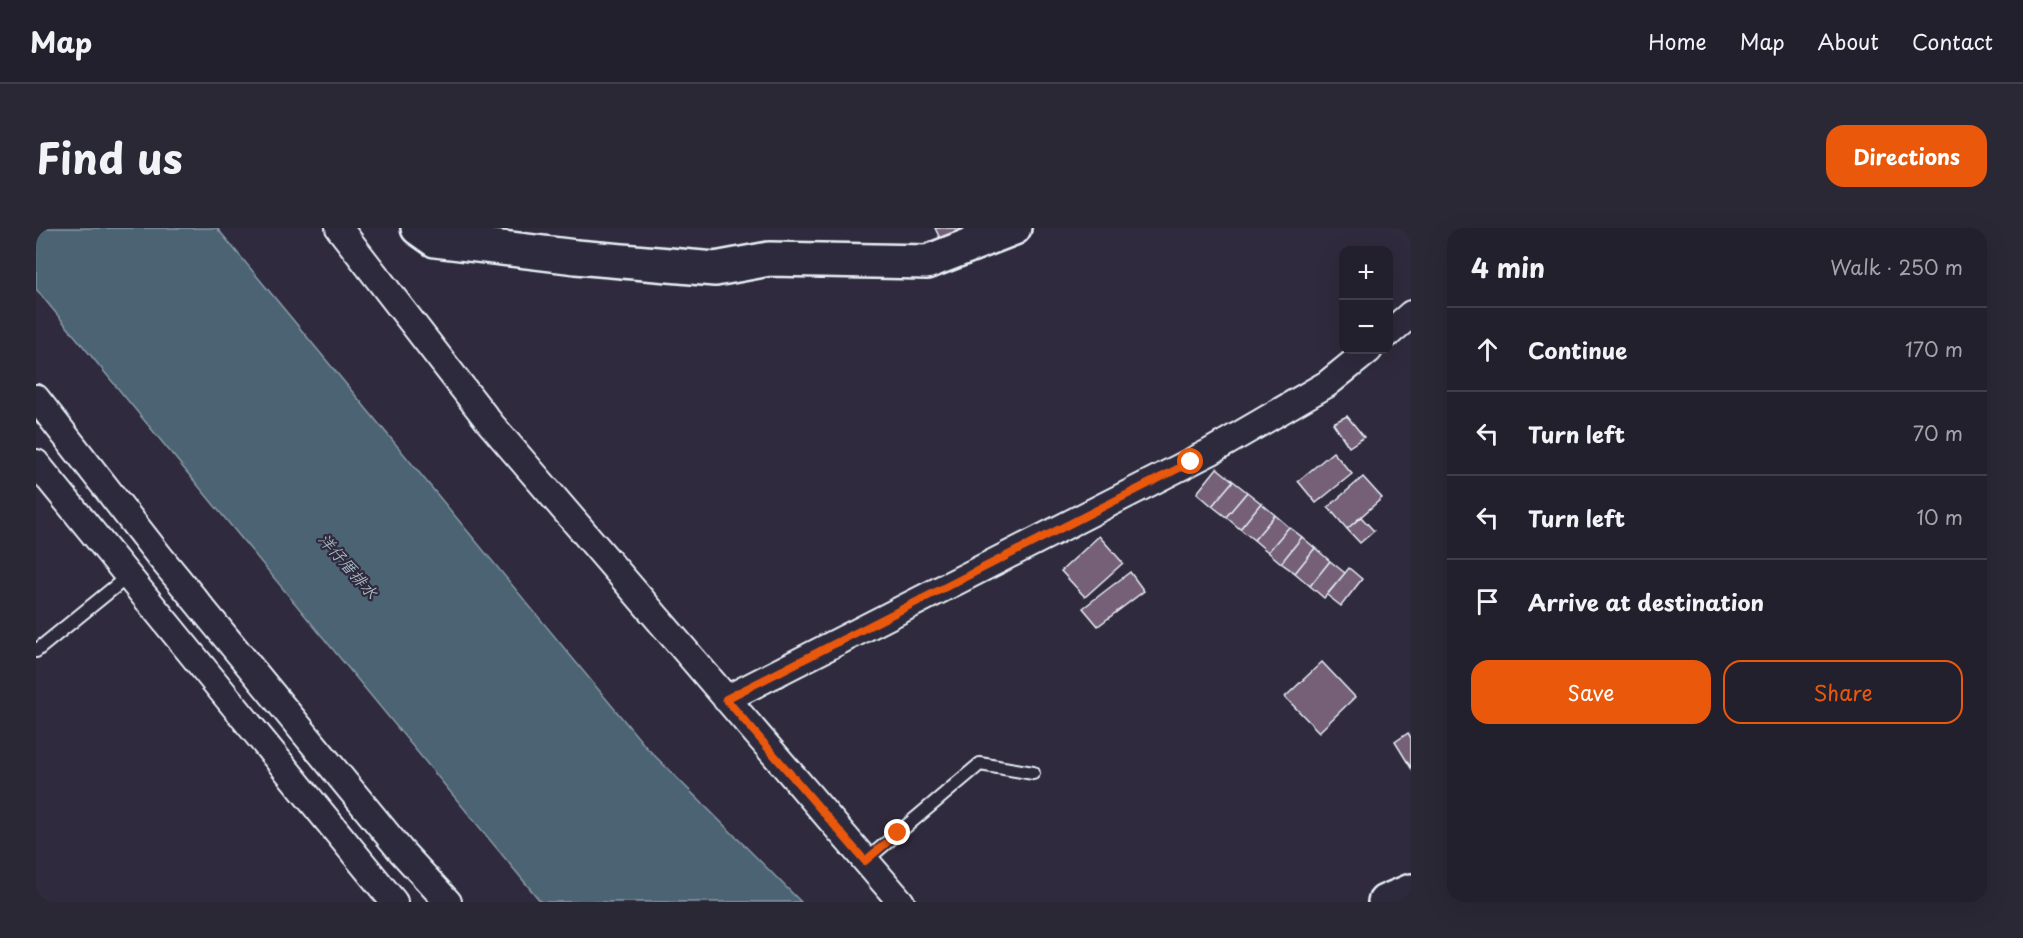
<!DOCTYPE html>
<html lang="en">
<head>
<meta charset="utf-8">
<style>
  :root { --surface:#23202e; --page:#2b2836; --text:#f1f3f6; --muted:#a3a3aa; --line:#403e4a; --accent:#ea580c }
  body { margin:0; font-family:"Playpen Sans","LXGW WenKai TC",sans-serif; background:var(--page); color:var(--text) }
  .controls { position:absolute; right:18px; top:18px; display:grid; overflow:hidden; border-radius:12px; box-shadow:0 6px 24px #0002 }
  .controls button { width:54px; height:54px; display:grid; place-items:center; padding:0; border:0; border-bottom:2px solid var(--line); background:var(--surface); color:var(--text); font:30px sans-serif }
  .stop { position:absolute; width:18px; height:18px; margin:-14px; border:4px solid #ea580c; border-radius:50%; background:#fff }
  .stop.end { background:#ea580c; border-color:#fff; box-shadow:0 2px 6px #0008 }
  .list { margin:0; padding:0; list-style:none }
  h2 { display:flex; justify-content:space-between; align-items:center; height:78px; margin:0; padding:0 24px; font-size:26px }
  h2 small { font-size:20px; font-weight:400; color:var(--muted) }
  .list li { display:grid; grid-template-columns:39px 1fr auto; gap:18px; align-items:center; box-sizing:border-box; height:84px; padding:0 24px; border-top:2px solid var(--line) }
  .list b { display:block; font-size:22px; white-space:nowrap }
  .list em { font-size:20px; font-style:normal; color:var(--muted) }
  .actions { display:flex; gap:12px; padding:18px 24px }
  .actions a { flex:1; padding:14px 0; border:2px solid var(--accent); border-radius:18px; text-align:center; font-size:21px; color:var(--accent) }
  .actions .main { background:var(--accent); color:#fff }
  .icon { flex:none; width:33px; height:33px; fill:none; stroke:currentColor; stroke-width:2; stroke-linecap:round; stroke-linejoin:round }
  .map { position:relative; flex:none; width:1375px; height:674px; overflow:hidden; border-radius:18px }
  header { display:flex; align-items:center; gap:36px; box-sizing:border-box; height:84px; padding:0 30px; background:var(--surface); border-bottom:2px solid var(--line) }
  header strong { font-size:28px }
  nav { display:flex; gap:33px; margin-inline-start:auto; font-size:21px }
  .intro { display:flex; align-items:center; justify-content:space-between; box-sizing:border-box; height:144px; padding:0 36px }
  h1 { margin:0; font-size:42px }
  .button { padding:15px 27px; border-radius:18px; background:var(--accent); color:#fff; font-size:21px; font-weight:700 }
  main { display:flex; gap:36px; padding:0 36px }
  aside { flex:1; background:var(--surface); border-radius:18px; box-shadow:0 6px 24px #0002 }
  .map>svg:first-child { display:block }
</style>
</head>
<body>
<header>
<strong>Map</strong>
<nav><a>Home</a><a>Map</a><a>About</a><a>Contact</a></nav>
</header>
<div class="intro"><h1>Find us</h1><a class="button">Directions</a></div>
<main>
<div class="map">
<svg width="1375" height="674" viewBox="0 0 1375 674">
  <rect width="100%" height="100%" fill="#2f2a3d"/>
  <filter id="ink" filterUnits="userSpaceOnUse"><feTurbulence type="fractalNoise" baseFrequency=".0167" numOctaves="2"/><feDisplacementMap in="SourceGraphic" scale="12" xChannelSelector="R" yChannelSelector="G"/><feConvolveMatrix kernelMatrix="1 2 1 2 8 2 1 2 1" color-interpolation-filters="sRGB"/></filter>
  <g filter="url(#ink)">
    <!-- water -->
    <path fill="#4b6473" stroke="#8a9ca8" stroke-width="1.5" d="M0,0H181L610,519L765,674H505L0,61Z"/>
    <!-- building -->
    <path fill="#746077" stroke="#e8f1f8" stroke-width="1.5" d="M899,0H979L914,31Z
      M1311,188L1328,209L1313,219L1297,195Z
      M1297,224L1316,246L1280,275L1262,253Z
      M1181,240L1197,253L1176,278L1161,265Z
      M1327,249L1346,270L1311,301L1292,279Z
      M1197,253L1211,264L1190,289L1176,278Z
      M1211,264L1225,275L1204,301L1190,289Z
      M1225,275L1239,287L1218,312L1204,301Z
      M1239,287L1253,299L1232,324L1218,312Z
      M1325,289L1338,303L1324,315L1311,301Z
      M1253,299L1266,309L1245,335L1232,324Z
      M1063,308L1087,335L1049,369L1025,343Z
      M1266,309L1279,320L1259,345L1245,335Z
      M1279,320L1294,333L1274,358L1259,345Z
      M1294,333L1309,345L1288,370L1274,358Z
      M1313,340L1326,351L1305,378L1291,367Z
      M1094,344L1108,363L1062,398L1047,380Z
      M1286,434L1319,469L1283,504L1249,469Z
      M1372,505L1375,510V540L1359,514Z"/>
    <g fill="none" stroke-linecap="round" stroke-linejoin="round">
      <defs>
        <path id="lane" d="M0,423L91,349
          M829,633L944,536L997,545"/>
        <path id="street" d="M303,0L454,195L865,674
          M1352,106L1375,86
          M0,170L124,329L365,623L412,674
          M0,235L358,674
          M690,471L1174,224L1291,156L1333,122"/>
        <path id="secondary" d="M382,0L399,12L540,29L679,41L733,31L891,34L978,0
          M1349,674L1375,663"/>
      </defs>
      <!-- lane casing -->
      <use href="#lane" stroke="#e8f1f8" stroke-width="16"/>
      <!-- street casing -->
      <use href="#street" stroke="#e8f1f8" stroke-width="30"/>
      <!-- secondary casing -->
      <use href="#secondary" stroke="#e8f1f8" stroke-width="38"/>
      <!-- lane -->
      <use href="#lane" stroke="#2f2a3d" stroke-width="12"/>
      <!-- street -->
      <use href="#street" stroke="#2f2a3d" stroke-width="26"/>
      <!-- secondary -->
      <use href="#secondary" stroke="#2f2a3d" stroke-width="33"/>
    </g>
  </g>
  <g fill="none" stroke-linecap="round" stroke-linejoin="round" filter="url(#ink)">
    <!-- route -->
    <path stroke="#ea580c" stroke-width="8" d="M862,605L829,633L690,471L1155,234"/>
  </g>
  <g text-anchor="middle" dominant-baseline="central" stroke-width="4.5" stroke-linejoin="round" paint-order="stroke">
    <!-- water labels -->
    <g font-size="16" font-style="italic" fill="#a9b9c3" stroke="#2f2a3d">
      <text transform="translate(313 337) rotate(49)">洋仔厝排水</text>
    </g>
  </g>
</svg>
<div class="controls">
<button>+</button>
<button>−</button>
</div>
<div class="stop" style="left:1155px;top:234px"></div>
<div class="stop end" style="left:862px;top:605px"></div>
</div>
<aside>
<h2>4 min<small>Walk · 250 m</small></h2>
<ul class="list">
<li><svg class="icon" aria-label="ahead" viewBox="0 0 24 24"><path d="M12 20V5M6 11l6-6 6 6"/></svg><div><b>Continue</b></div><em>170 m</em></li>
<li><svg class="icon" aria-label="left" viewBox="0 0 24 24"><path d="M17 20v-9H6M10 6l-5 5 5 5"/></svg><div><b>Turn left</b></div><em>70 m</em></li>
<li><svg class="icon" aria-label="left" viewBox="0 0 24 24"><path d="M17 20v-9H6M10 6l-5 5 5 5"/></svg><div><b>Turn left</b></div><em>10 m</em></li>
<li><svg class="icon" aria-label="arrive" viewBox="0 0 24 24"><path d="M6 21V4h12l-3 4 3 4H6"/></svg><div><b>Arrive at destination</b></div></li>
</ul>
<div class="actions"><a class="main">Save</a><a>Share</a></div>
</aside>
</main>
</body>
</html>
